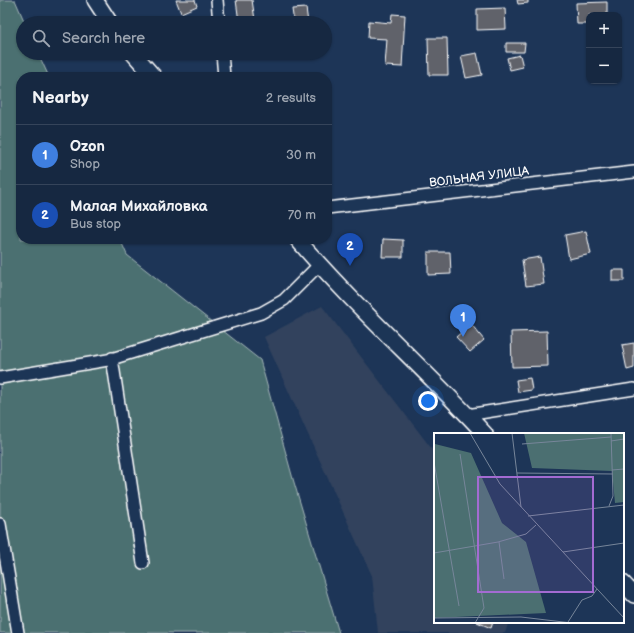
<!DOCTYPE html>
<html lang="en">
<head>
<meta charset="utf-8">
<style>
  :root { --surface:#162841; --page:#23344c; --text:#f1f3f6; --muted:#9ea6b1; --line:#35445a; --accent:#d93025 }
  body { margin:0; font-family:"Balsamiq Sans",sans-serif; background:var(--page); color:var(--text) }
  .controls { position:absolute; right:12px; top:12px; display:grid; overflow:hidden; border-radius:8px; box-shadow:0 1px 3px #0004 }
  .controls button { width:36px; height:36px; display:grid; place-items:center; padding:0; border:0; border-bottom:1px solid var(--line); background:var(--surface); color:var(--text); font:20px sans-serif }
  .you { position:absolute; left:428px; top:401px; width:14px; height:14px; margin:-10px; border:3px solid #fff; border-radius:50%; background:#1a73e8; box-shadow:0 0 0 6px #1a73e833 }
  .badge { display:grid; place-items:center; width:26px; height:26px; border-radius:50%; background:var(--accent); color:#fff; font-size:13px; font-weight:700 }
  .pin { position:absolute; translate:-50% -33px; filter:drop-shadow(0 1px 2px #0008) }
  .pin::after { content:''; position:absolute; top:21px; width:14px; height:12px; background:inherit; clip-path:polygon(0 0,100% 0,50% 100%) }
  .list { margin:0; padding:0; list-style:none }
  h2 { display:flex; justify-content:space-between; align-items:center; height:52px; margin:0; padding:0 16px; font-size:17px }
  h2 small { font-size:13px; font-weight:400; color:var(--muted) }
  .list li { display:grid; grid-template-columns:26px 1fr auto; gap:12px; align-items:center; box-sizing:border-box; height:60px; padding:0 16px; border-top:1px solid var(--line) }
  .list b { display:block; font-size:15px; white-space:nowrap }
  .list p { margin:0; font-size:13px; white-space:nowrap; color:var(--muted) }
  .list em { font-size:13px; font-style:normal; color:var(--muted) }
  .icon { flex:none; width:22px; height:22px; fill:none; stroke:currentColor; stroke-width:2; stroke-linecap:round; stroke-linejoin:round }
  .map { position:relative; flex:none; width:634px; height:633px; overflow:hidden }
  .search { position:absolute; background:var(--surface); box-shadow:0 1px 3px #0004; left:16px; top:16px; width:316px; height:44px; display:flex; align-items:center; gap:10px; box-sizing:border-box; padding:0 14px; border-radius:22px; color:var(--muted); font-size:15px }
  .panel { position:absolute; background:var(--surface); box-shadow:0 1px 3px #0004; left:16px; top:72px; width:316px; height:172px; border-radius:16px }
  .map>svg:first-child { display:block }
</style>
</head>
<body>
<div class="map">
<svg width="634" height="633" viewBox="0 0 634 633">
  <rect width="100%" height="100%" fill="#1d3557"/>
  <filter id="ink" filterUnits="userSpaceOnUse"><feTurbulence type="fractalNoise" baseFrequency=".025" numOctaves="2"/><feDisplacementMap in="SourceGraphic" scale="8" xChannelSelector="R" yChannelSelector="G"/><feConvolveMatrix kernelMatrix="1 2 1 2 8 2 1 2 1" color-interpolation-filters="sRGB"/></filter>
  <g filter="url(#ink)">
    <!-- built -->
    <path fill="#31425d" d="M322,306L435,453V622H509L505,633H378L372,576L264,337Z"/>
    <!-- green -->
    <path fill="#4b6f71" stroke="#a5b7b8" d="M0,0H15L25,23H23V53H38L49,77H21V239H120L127,255L260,360L293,479L339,633H0Z"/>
    <!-- building -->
    <path fill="#60626a" stroke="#fff" d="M176,0H195L197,6L181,13Z
      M236,0H252L255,20L239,22Z
      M517,0H528V3L518,4Z
      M607,2V15H589V24H577L576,3Z
      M306,8L308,23H294L292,9Z
      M505,8L506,29L477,30V9Z
      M392,14L405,15L402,67L385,66L387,39L368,38L369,21L391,23Z
      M428,38H447L448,75H429Z
      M506,43H525L524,52H506Z
      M477,53L482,75L466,78L461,56Z
      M520,55L523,67L510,70L507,58Z
      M586,231L591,254L569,259L565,235Z
      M383,239L403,240V257H382Z
      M428,252H450L451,274L428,275Z
      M540,257L544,284L526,286L522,260Z
      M612,270H624V281H612Z
      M471,324L484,340L470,352L456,337Z
      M547,331L548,366L512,367L511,332Z
      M634,343V368L627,370L622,345Z
      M530,378L532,390L518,392L516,380Z
      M477,622H493L491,628Z"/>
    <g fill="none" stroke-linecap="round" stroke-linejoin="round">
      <defs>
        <path id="street" d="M217,0L219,23
          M222,53L224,77
          M327,208L634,172
          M112,358L143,563
          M0,378L108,360L261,313L284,300L319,265
          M467,415L634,389
          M0,524L18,633"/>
        <path id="secondary" d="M95,0L110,23
          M133,53L154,77
          M297,239C356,308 424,368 485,434
          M623,583L634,595"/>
      </defs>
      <!-- street casing -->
      <use href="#street" stroke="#fff" stroke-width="14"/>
      <!-- secondary casing -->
      <use href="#secondary" stroke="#fff" stroke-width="18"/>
      <!-- street -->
      <use href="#street" stroke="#1d3557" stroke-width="11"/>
      <!-- secondary -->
      <use href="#secondary" stroke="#1d3557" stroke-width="15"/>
    </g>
  </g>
  <g text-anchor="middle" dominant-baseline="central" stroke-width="3.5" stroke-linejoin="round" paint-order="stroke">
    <!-- street labels -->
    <g font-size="12" fill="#fff" stroke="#1d3557">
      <text transform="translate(479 177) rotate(-7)">ВОЛЬНАЯ УЛИЦА</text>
    </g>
  </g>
  <!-- overview -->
  <g transform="translate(434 433)">
    <rect width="190" height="190" fill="#1d3557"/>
    <path d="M90,0H190V69L181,70L178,38L98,35ZM1,11L37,20L68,90L92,109L112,180L0,185Z" fill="#4b6f71"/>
    <path fill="none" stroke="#77869a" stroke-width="1" d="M36,0L66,51L190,185M78,0L87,74M177,8L190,6M88,11L177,4M26,21L50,175L41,190M0,29L25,173M178,37L190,36M83,40L179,41M175,73L179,63L177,0M94,83L190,72M65,109L70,146M129,119L190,110M0,120L64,109L92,101L102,92M0,185L87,184L138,190M134,189L148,167L158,163L163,156"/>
    <path fill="#a36bd2" fill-opacity="0.15" stroke="#a36bd2" stroke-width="2" d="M44,44H159V159H44Z"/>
    <rect width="190" height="190" fill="none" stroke="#fff" stroke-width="2"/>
  </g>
</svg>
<div class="controls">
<button>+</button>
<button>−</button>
</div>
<div class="you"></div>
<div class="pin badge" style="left:463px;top:337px;background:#3f7fe0">1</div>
<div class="pin badge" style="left:350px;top:266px;background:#1a4fb4">2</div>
<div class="search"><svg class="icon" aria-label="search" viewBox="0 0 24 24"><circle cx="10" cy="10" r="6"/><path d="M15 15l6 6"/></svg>Search here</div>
<section class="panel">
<h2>Nearby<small>2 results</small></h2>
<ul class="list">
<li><span class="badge" style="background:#3f7fe0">1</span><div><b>Ozon</b><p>Shop</p></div><em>30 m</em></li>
<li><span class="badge" style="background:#1a4fb4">2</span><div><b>Малая Михайловка</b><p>Bus stop</p></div><em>70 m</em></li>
</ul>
</section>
</div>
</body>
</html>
